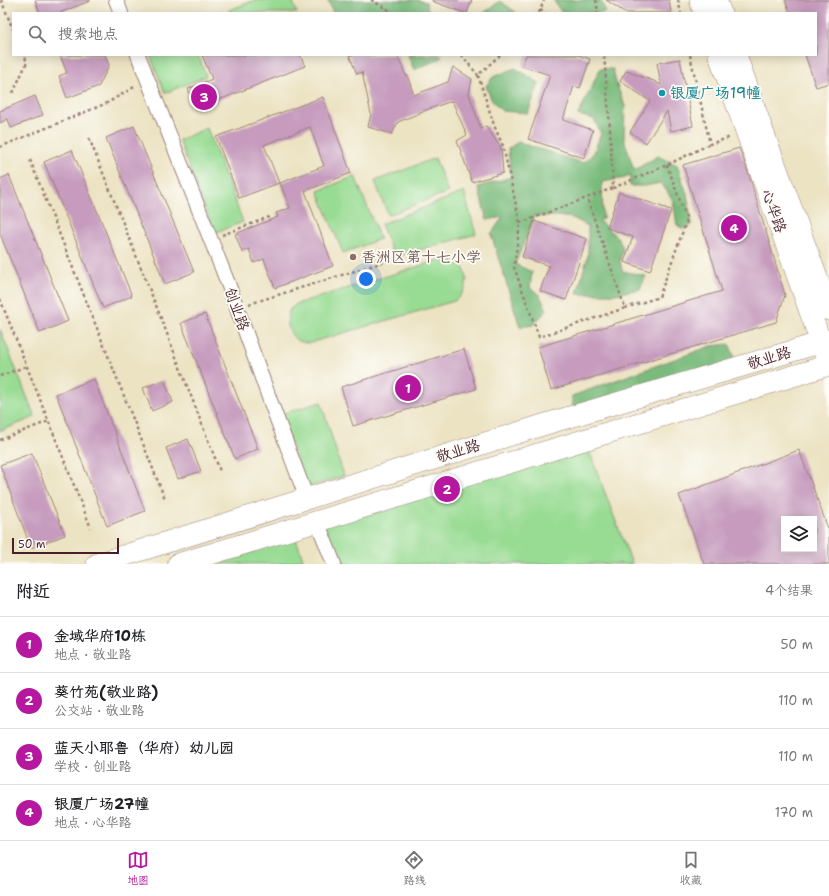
<!DOCTYPE html>
<html lang="zh">
<head>
<meta charset="utf-8">
<style>
  :root { --surface:#fff; --page:#f2f2f2; --text:#202124; --muted:#757577; --line:#e0e0e0; --accent:#b5179e }
  body { margin:0; font-family:"Shantell Sans","LXGW WenKai TC",sans-serif; background:var(--page); color:var(--text) }
  .controls { position:absolute; right:12px; bottom:12px; display:grid; overflow:hidden; border-radius:0px; box-shadow:0 2px 10px #0003 }
  .controls button { width:36px; height:36px; display:grid; place-items:center; padding:0; border:0; border-bottom:1px solid var(--line); background:var(--surface); color:var(--text); font:20px sans-serif }
  .scale { position:absolute; left:12px; bottom:10px; width:107px; box-sizing:border-box; padding-left:4px; border:2px solid #4a1f2b; border-top:0; font-size:11px; line-height:14px; white-space:nowrap; color:#4a1f2b; -webkit-text-stroke:3px #fdfcf7; paint-order:stroke }
  .you { position:absolute; left:366px; top:279px; width:14px; height:14px; margin:-10px; border:3px solid #fff; border-radius:50%; background:#1a73e8; box-shadow:0 0 0 6px #1a73e833 }
  .badge { display:grid; place-items:center; width:26px; height:26px; border-radius:50%; background:var(--accent); color:#fff; font-size:13px; font-weight:700 }
  .pin { position:absolute; translate:-50% -50%; border:2px solid #fff; box-shadow:0 1px 4px #0006 }
  .list { margin:0; padding:0; list-style:none }
  h2 { display:flex; justify-content:space-between; align-items:center; height:52px; margin:0; padding:0 16px; font-size:17px }
  h2 small { font-size:13px; font-weight:400; color:var(--muted) }
  .list li { display:grid; grid-template-columns:26px 1fr auto; gap:12px; align-items:center; box-sizing:border-box; height:56px; padding:0 16px; border-top:1px solid var(--line) }
  .list b { display:block; font-size:15px; white-space:nowrap }
  .list p { margin:0; font-size:13px; white-space:nowrap; color:var(--muted) }
  .list em { font-size:13px; font-style:normal; color:var(--muted) }
  .icon { flex:none; width:22px; height:22px; fill:none; stroke:currentColor; stroke-width:2; stroke-linecap:round; stroke-linejoin:round }
  .map { position:relative; flex:none; width:829px; height:564px; overflow:hidden }
  .search { position:absolute; background:var(--surface); box-shadow:0 2px 10px #0003; left:12px; right:12px; top:12px; height:44px; display:flex; align-items:center; gap:10px; box-sizing:border-box; padding:0 14px; border-radius:0px; color:var(--muted); font-size:15px }
  .sheet { height:276px; background:var(--surface) }
  nav { display:flex; justify-content:space-around; align-items:center; box-sizing:border-box; height:56px; border-top:1px solid var(--line); background:var(--surface); font-size:11px; color:var(--muted) }
  nav a { display:grid; justify-items:center; gap:2px }
  nav .on { color:var(--accent) }
  .map>svg:first-child { display:block }
</style>
</head>
<body>
<div class="map">
<svg width="829" height="564" viewBox="0 0 829 564">
  <rect width="100%" height="100%" fill="#fdfcf7"/>
  <filter id="ink" filterUnits="userSpaceOnUse"><feTurbulence type="fractalNoise" baseFrequency=".025" numOctaves="2"/><feDisplacementMap in="SourceGraphic" scale="8" xChannelSelector="R" yChannelSelector="G"/><feConvolveMatrix kernelMatrix="1 2 1 2 8 2 1 2 1" color-interpolation-filters="sRGB"/></filter>
  <filter id="wash" filterUnits="userSpaceOnUse"><feTurbulence type="fractalNoise" baseFrequency=".012" numOctaves="4" result="noise"/><feDisplacementMap in="SourceGraphic" scale="16" xChannelSelector="R" yChannelSelector="G"/><feGaussianBlur stdDeviation="0.9" result="paint"/><feColorMatrix in="noise" values="0 0 0 0 0 0 0 0 0 0 0 0 0 0 0 0 0 1.4 0 .05"/><feComposite in="paint" operator="in"/></filter>
  <g filter="url(#wash)">
    <rect width="100%" height="100%" fill="#ece3c3"/>
    <!-- green -->
    <path fill="#98db93" stroke="#717d5f" d="M256,0H292L297,13H230L229,10Z
      M150,55H198L206,76L165,93Z
      M207,128L243,222L214,233L179,140Z
      M435,158L448,192L388,215L375,181Z
      M355,176L380,239L343,253L318,191Z
      M464,192L476,234L394,257L381,224Z
      M446,259C471,261 473,289 454,301L309,343C304,343 300,342 297,340C288,334 284,317 291,308C293,307 295,306 296,304L439,260Z
      M0,329L35,417L0,431Z
      M321,402L344,476L306,488L281,414Z
      M585,440L632,564H334L317,522Z
      M295,536L303,559L288,564H200Z"/>
    <!-- forest -->
    <path fill="#7abb7d" stroke="#626d54" d="M328,0H417L426,2L429,13H391L389,8L372,13H333Z
      M555,0H600L606,11L601,13H562L554,1Z
      M500,1L517,13H484Z
      M408,55H441V58L414,70Z
      M515,68L539,83L528,113L502,111L492,101L486,86L493,77Z
      M600,69H613L616,83L625,106L624,139L634,170L633,171L658,156L677,165L687,194L692,225L683,229L677,225L673,200L661,183L644,186H630V174L625,178L602,182L603,219L599,221L618,238L623,248L620,260L622,271L646,276L640,289L615,294H577L588,255V226L573,218L556,216H535L515,264L532,272L530,288L539,294L547,310L533,325L520,327L491,234L503,217L487,220L478,187L511,177L508,149L518,142L583,163L593,154L601,134L594,119L578,115Z
      M729,344L736,361L572,408V396L711,346Z"/>
    <g id="blocks">
      <!-- building -->
      <path fill="#c69bbe" fill-rule="evenodd" d="M35,0H90V1L59,13H40Z
        M432,0H472L467,13H464L432,1Z
        M606,0H669L671,13H626Z
        M785,0H829V83L816,87L805,55H816V13H790Z
        M60,55H105L109,65L99,86L67,98L59,76L67,73Z
        M202,55H300L305,66L196,109L188,89L212,79Z
        M349,55H397L406,76L407,75L414,95L448,82L453,67L472,79L469,94L481,129L486,126L501,148L503,173L472,182L457,141L467,135L452,101L420,112V113L398,122L392,134L368,127L371,114L362,72L357,74Z
        M526,55H579L590,59L580,88L574,86L563,120L593,130L584,158L528,139L550,75L522,66Z
        M680,59L693,126L671,131L667,111L646,143L630,132L650,101L620,81L626,71L654,81L661,85V81L660,80L657,63Z
        M35,96L43,115L11,128L8,119L0,123V111Z
        M323,97L351,173L305,191L333,266L275,288L264,259L254,263L249,249L242,252L235,234L278,217L276,213L290,208L280,183L324,166L310,127L264,145L279,183L239,198L216,137Z
        M134,126L194,272L165,284L106,138Z
        M739,148L748,172L785,295L776,322L551,390L538,347L722,291L683,165Z
        M72,150L132,296L103,308L44,162Z
        M9,175L68,321L40,333L0,234V179Z
        M619,192L671,210L650,271L624,262L633,237L607,228Z
        M534,221L587,239L566,300L540,291L549,266L522,257Z
        M205,314L258,449L235,459L181,323Z
        M464,349L476,389L353,426L341,387Z
        M94,379L145,511L107,526L56,394Z
        M164,380L173,402L152,411L143,388Z
        M188,439L201,471L178,479L166,448Z
        M799,450L829,531V564H704L679,495ZM784,519H814V549H784Z
        M32,453L65,535L31,548L0,465Z"/>
    </g>
  </g>
  <g filter="url(#ink)">
    <use href="#blocks" fill-opacity="0" stroke="#9b8177" stroke-width="1"/>
    <g fill="none" stroke-linecap="round" stroke-linejoin="round">
      <defs>
        <path id="street" d="M116,0L121,13
          M138,55L229,286L271,403L307,499
          M317,521L334,564"/>
        <path id="secondary" d="M700,0L704,13
          M716,0L721,13
          M719,55L825,354
          M736,55L761,126L829,310
          M97,564L546,424L789,352L829,340
          M178,564L829,365"/>
      </defs>
      <!-- street casing -->
      <use href="#street" stroke="#9b8177" stroke-width="16"/>
      <!-- secondary casing -->
      <use href="#secondary" stroke="#9b8177" stroke-width="22"/>
      <!-- path -->
      <path stroke="#9b8177" stroke-width="2.5" stroke-dasharray="3 3" stroke-linecap="butt" d="M1,0L13,29
        M371,0L394,13
        M596,0L598,13
        M678,0L681,13
        M540,10L546,13
        M539,13L544,0
        M461,55L478,75
        M500,55L478,75L494,125L503,146L520,223L514,267L539,337L625,308L587,198
        M690,55L710,144L731,137
        M13,93L27,62L24,55
        M89,138L159,313L220,471
        M0,147L107,103L136,86
        M30,160L165,499
        M613,188L667,165L710,144
        M520,223L613,188L610,128L604,55
        M222,235L272,216
        M0,299L91,528
        M249,304L390,260
        M625,308L659,297L687,220L667,165
        M0,376L27,366
        M0,440L49,421"/>
      <!-- street -->
      <use href="#street" stroke="#fff" stroke-width="14"/>
      <!-- secondary -->
      <use href="#secondary" stroke="#fff" stroke-width="21"/>
    </g>
  </g>
  <!-- markers -->
  <circle fill="#0f9aa8" stroke="#fdfcf7" stroke-width="1.5" cx="662" cy="93" r="4"/>
  <circle fill="#8d6e63" stroke="#fdfcf7" stroke-width="1.5" cx="353" cy="257" r="4"/>
  <g text-anchor="middle" dominant-baseline="central" stroke-width="3.5" stroke-linejoin="round" paint-order="stroke">
    <!-- culture labels -->
    <g font-size="15" fill="#0d838f" stroke="#fdfcf7" text-anchor="start">
      <text x="670" y="93">银厦广场19幢</text>
    </g>
    <!-- street labels -->
    <g font-size="15" fill="#4a1f2b" stroke="#fdfcf7">
      <text transform="translate(774 211) rotate(70)">心华路</text>
      <text transform="translate(237 309) rotate(70)">创业路</text>
      <text transform="translate(769 358) rotate(-17)">敬业路</text>
      <text transform="translate(458 451) rotate(-17)">敬业路</text>
    </g>
    <!-- education labels -->
    <g font-size="15" fill="#785e54" stroke="#fdfcf7" text-anchor="start">
      <text x="361" y="257">香洲区第十七小学</text>
    </g>
  </g>
</svg>
<div class="controls">
<button><svg class="icon" aria-label="layers" viewBox="0 0 24 24"><path d="M12 4l9 5-9 5-9-5zM3 14l9 5 9-5"/></svg></button>
</div>
<div class="scale">50 m</div>
<div class="you"></div>
<div class="pin badge" style="left:408px;top:388px">1</div>
<div class="pin badge" style="left:447px;top:489px">2</div>
<div class="pin badge" style="left:204px;top:97px">3</div>
<div class="pin badge" style="left:734px;top:228px">4</div>
<div class="search"><svg class="icon" aria-label="search" viewBox="0 0 24 24"><circle cx="10" cy="10" r="6"/><path d="M15 15l6 6"/></svg>搜索地点</div>
</div>
<section class="sheet">
<h2>附近<small>4个结果</small></h2>
<ul class="list">
<li><span class="badge">1</span><div><b>金域华府10栋</b><p>地点 · 敬业路</p></div><em>50 m</em></li>
<li><span class="badge">2</span><div><b>葵竹苑(敬业路)</b><p>公交站 · 敬业路</p></div><em>110 m</em></li>
<li><span class="badge">3</span><div><b>蓝天小耶鲁（华府）幼儿园</b><p>学校 · 创业路</p></div><em>110 m</em></li>
<li><span class="badge">4</span><div><b>银厦广场27幢</b><p>地点 · 心华路</p></div><em>170 m</em></li>
</ul>
</section>
<nav>
<a class="on"><svg class="icon" aria-label="map" viewBox="0 0 24 24"><path d="M3 6l6-2 6 2 6-2v14l-6 2-6-2-6 2zM9 4v14M15 6v14"/></svg>地图</a>
<a><svg class="icon" aria-label="directions" viewBox="0 0 24 24"><path d="M12 3l9 9-9 9-9-9zM9 14v-3h6M13 9l2 2-2 2"/></svg>路线</a>
<a><svg class="icon" aria-label="saved" viewBox="0 0 24 24"><path d="M7 4h10v16l-5-4-5 4z"/></svg>收藏</a>
</nav>
</body>
</html>
